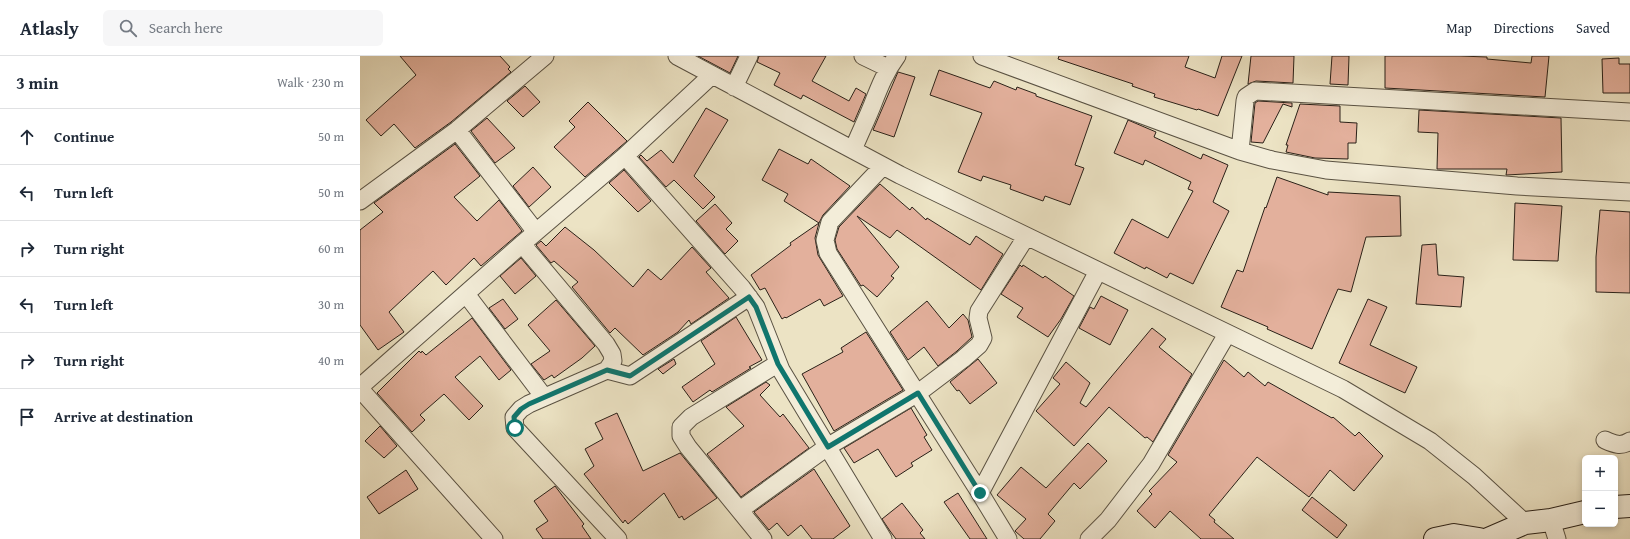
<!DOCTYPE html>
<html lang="en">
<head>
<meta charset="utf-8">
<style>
  :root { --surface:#fff; --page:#f6f6f7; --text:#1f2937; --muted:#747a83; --line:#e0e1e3 }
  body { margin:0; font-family:"Gentium Book Plus",serif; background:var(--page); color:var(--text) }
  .controls { position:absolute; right:12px; bottom:12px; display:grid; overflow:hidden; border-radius:6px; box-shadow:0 2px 6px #0003 }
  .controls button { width:36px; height:36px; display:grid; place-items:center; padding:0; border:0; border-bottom:1px solid var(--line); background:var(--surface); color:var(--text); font:20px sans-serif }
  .stop { position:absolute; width:12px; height:12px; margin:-9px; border:3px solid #0f766e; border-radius:50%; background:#fff }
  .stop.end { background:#0f766e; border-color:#fff; box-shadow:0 1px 4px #0008 }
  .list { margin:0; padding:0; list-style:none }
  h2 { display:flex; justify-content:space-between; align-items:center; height:52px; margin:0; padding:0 16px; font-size:17px }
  h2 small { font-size:13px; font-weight:400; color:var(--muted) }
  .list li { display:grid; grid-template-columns:26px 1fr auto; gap:12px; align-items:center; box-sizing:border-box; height:56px; padding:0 16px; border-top:1px solid var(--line) }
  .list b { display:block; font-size:15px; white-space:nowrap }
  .list em { font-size:13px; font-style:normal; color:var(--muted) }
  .icon { flex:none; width:22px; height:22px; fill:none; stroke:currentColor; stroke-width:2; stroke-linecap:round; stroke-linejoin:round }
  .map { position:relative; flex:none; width:1270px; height:483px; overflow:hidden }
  header { display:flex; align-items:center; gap:24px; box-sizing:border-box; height:56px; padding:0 20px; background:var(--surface); border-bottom:1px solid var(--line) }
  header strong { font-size:19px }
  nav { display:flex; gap:22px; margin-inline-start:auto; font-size:14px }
  .search { width:280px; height:36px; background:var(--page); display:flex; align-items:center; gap:10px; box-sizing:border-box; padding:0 14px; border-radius:6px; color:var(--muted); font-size:15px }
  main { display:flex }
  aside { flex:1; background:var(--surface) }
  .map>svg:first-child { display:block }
</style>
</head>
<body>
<header>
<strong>Atlasly</strong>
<div class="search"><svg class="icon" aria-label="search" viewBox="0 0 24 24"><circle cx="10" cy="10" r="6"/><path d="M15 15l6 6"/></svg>Search here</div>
<nav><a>Map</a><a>Directions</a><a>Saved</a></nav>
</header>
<main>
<aside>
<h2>3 min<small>Walk · 230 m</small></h2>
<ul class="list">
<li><svg class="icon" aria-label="ahead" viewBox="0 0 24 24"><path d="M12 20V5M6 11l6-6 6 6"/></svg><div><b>Continue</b></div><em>50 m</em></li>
<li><svg class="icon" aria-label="left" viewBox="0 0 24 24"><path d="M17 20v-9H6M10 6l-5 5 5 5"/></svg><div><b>Turn left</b></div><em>50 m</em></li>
<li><svg class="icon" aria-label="right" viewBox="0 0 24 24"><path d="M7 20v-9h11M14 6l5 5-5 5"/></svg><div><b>Turn right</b></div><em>60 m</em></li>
<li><svg class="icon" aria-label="left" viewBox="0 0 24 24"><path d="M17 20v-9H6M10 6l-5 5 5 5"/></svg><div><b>Turn left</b></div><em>30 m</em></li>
<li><svg class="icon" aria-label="right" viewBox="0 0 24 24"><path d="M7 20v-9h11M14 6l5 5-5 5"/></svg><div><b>Turn right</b></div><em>40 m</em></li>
<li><svg class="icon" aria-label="arrive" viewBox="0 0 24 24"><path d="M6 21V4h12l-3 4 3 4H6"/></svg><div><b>Arrive at destination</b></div></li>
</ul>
</aside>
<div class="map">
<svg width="1270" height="483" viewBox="0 0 1270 483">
  <rect width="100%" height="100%" fill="#ece3c4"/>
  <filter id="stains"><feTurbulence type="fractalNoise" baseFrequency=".005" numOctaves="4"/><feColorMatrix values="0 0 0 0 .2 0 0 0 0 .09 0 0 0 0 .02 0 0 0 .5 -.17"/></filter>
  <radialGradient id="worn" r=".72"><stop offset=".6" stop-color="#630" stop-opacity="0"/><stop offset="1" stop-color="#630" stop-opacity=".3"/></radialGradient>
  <!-- building -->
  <path fill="#e3b09c" stroke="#2a2118" d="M40,0H140L150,11L148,13L151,16L91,66L55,92L34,68L21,80L6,64L56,19Z
    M338,0H378L370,17Z
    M399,0H466L452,25L489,45L496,32L506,38L494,66L443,39L441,43L414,29L420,17L397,6Z
    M699,0H829L825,11L855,22L862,0H882L858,60L838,53L837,54L794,41L795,38L772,30L773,28L698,3Z
    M891,0H934L933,27L896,25L888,28Z
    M972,0H989L988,29L970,28Z
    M1025,0H1100L1127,1V3L1171,7L1172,0H1189L1185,41L1025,32Z
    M1259,2V8H1270V37H1243L1242,3Z
    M579,14L630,32L634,25L656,34L657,31L676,38V40L732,60L715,109L724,112L710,149L685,140L683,145L650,133L651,129L623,120L621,125L598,116L622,57L570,39Z
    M538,16L555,21L534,81L513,74Z
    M165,30L180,46L163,61L147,45Z
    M898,45L932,47V51L923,48L903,87L891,86L895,47Z
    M228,46L267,85L225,121L194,91L215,71L209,65Z
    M940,48L980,50V66L997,67L996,87H988V103L955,102L926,96L928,89H926Z
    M346,52L368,64L334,120L355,141L343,153L314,124L306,131L279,101L281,99L287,105L301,94L313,107Z
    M1059,54L1201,62L1202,116L1146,119L1147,113H1077L1078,77L1058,76Z
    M127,62L155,92L135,107L111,75Z
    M768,64L796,76L794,81L841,103L843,98L868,109L853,146L869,155L833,228L810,217L807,222L786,211L785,213L754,197L772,163L808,182L833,135L828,133L831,126L785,104L783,109L754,97Z
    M95,88L120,120L94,141L117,165L139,144L162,175L121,210L114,202L86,229L73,215L29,256L44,276L18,294L0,269V174L23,156L14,147Z
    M419,93L448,108L451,103L490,130L463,159L459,167L424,145L428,138L402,124Z
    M173,111L191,131L169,151L153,130Z
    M264,114L291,145L278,156L249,127Z
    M917,121L968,139V136L1040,140L1041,180L1006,181L991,236L978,233L952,293L907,273L908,271L861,251L877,214L883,216L905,151L906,152Z
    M520,128L550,154L552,151L566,164L567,162L610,189L616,180L643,198L621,234L537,174L530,182L497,160L539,211L531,220L534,222L517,241L503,229L501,230L477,193L475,184L479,171Z
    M1155,147L1202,150L1198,205L1153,204Z
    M355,148L372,167L366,173L378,185L365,198L336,165Z
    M1240,154L1270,156V237L1236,236V201Z
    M459,167L455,182L458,199L483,240L464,250L460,243L426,262L425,261L422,263L405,232L400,234L391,219L431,189L430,187Z
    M205,171L234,194L273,231L288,213L301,224L332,191L351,212L346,216L369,242L331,268L329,264L318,276L283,299L255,272L250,277L212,231L218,226L194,205L191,207L176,189L181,185L186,190Z
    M1076,188L1078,219L1104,221L1101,251L1056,248L1062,189Z
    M161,202L176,220L155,238L140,220Z
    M660,209L662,211L663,209L683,222L685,220L714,240L701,263L688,281L657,261L663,252L641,238Z
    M741,240L768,254L750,289L719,272L730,251L734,253Z
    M143,243L158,263L145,273L129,252Z
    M1008,243L1027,251L1010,289L1057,311L1045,337L979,307Z
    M196,244L235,290L222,302L194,322L192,319L184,324L171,308L190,295L168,269Z
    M567,245L589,272L603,258L608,264L612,281L597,295L578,310L564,291L548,304L530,276Z
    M376,261L402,304L389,311L391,312L352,336L350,334L333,346L322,331L355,308L341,285Z
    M112,262L151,314L139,324L120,300L95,321L123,350L109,364L84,338L60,359L65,364L52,376L17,337L59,295L61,297L62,295L66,299Z
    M792,272L806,283L799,291L832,318L793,386L787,381L785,382L749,351L714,390L676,355L700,328L693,322L706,306L730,327L720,347L726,351Z
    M506,276L543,334L474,375L442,318L483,296L481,292Z
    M314,303L316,308L303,318L298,313Z
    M618,303L637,327L610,348L599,334L597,335L590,326Z
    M864,304L884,321L888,316L905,330L908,326L972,362L973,361L995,380L999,376L1023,400L994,435L970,414L949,441L897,401L849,459L855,464L854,466L874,483H841L810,455L795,472L777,455L792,438L789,435L817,406L808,399Z
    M406,326L410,329L400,339L420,361L423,358L449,392L381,441L347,398L384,370L366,351Z
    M551,352L567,379L564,381L572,394L551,407L553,410L536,421L518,393L494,407L484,392Z
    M257,357L283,415L320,397L357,442L324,464L322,460L319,462L304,437L268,468L265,464L263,467L224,418L234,410L225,393L243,383L235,367Z
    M20,370L37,390L24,402L5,385Z
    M728,387L747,405L720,433L714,427L688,458L695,465L680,483H664L655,475L666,463L637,439L661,411L686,432Z
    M454,413L490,470L473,483H452L441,469L428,480L417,467L409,474L394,456Z
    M46,414L58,433L19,458L7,441Z
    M195,430L224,468L222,470L231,483H183L176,473L188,465L174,445Z
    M598,437L627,483H610L584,446Z
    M952,441L987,469L977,482L942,454Z
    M542,447L563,474L560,477L565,483H536L530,475L522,463Z"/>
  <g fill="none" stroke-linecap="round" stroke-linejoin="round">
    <defs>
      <path id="street" d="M317,0L540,119L983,333L1070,385L1114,420L1165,467
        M503,0L528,12
        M622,0L880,95L912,104L966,114L1157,130L1270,136
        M374,31L389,0
        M97,74L176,176
        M493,94C499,79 506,65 512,50C519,32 525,16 537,0
        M880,95L885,45L886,41L895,35L1270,56
        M265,100L382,232L396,251L421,314L523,483
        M523,110L470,166L465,184L468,197L620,437
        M0,145L97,74L185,0
        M162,188L246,288L252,298L253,305L247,314L169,348L161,353L154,361L155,372L258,483
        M106,238L184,341
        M247,314L270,320L389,241
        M0,331L162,188L265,100L352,19
        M0,333L134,483
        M1245,384C1254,388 1261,391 1270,385
        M380,454L467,391L558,337L603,303L619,289L623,282L618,262L619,255L666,181
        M1191,464L1197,483
        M403,483L328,391L321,380V371L331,361L417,308
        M648,483L620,437L738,215
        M729,483L748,464L791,408L867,278"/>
      <path id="secondary" d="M1255,451L1270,450
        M1075,483L1094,479L1119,483
        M1128,483L1165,467L1191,464L1225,456"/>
    </defs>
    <!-- street casing -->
    <use href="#street" stroke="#5a5243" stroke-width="19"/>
    <!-- secondary casing -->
    <use href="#secondary" stroke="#2a2118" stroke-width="24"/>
    <!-- street -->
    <use href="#street" stroke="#f3edd9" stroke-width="17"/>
    <!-- secondary -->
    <use href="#secondary" stroke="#f3edd9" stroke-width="22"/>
  </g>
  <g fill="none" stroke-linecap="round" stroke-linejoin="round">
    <!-- route -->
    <path stroke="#0f766e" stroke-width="5" d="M155,372L154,361L161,353L169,348L247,314L270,320L389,241L396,251L418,308L468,391L558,337L620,437"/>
  </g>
  <rect width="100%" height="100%" filter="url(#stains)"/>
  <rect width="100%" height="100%" fill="url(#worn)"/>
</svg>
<div class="controls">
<button>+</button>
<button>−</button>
</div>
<div class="stop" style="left:155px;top:372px"></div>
<div class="stop end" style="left:620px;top:437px"></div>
</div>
</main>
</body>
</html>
